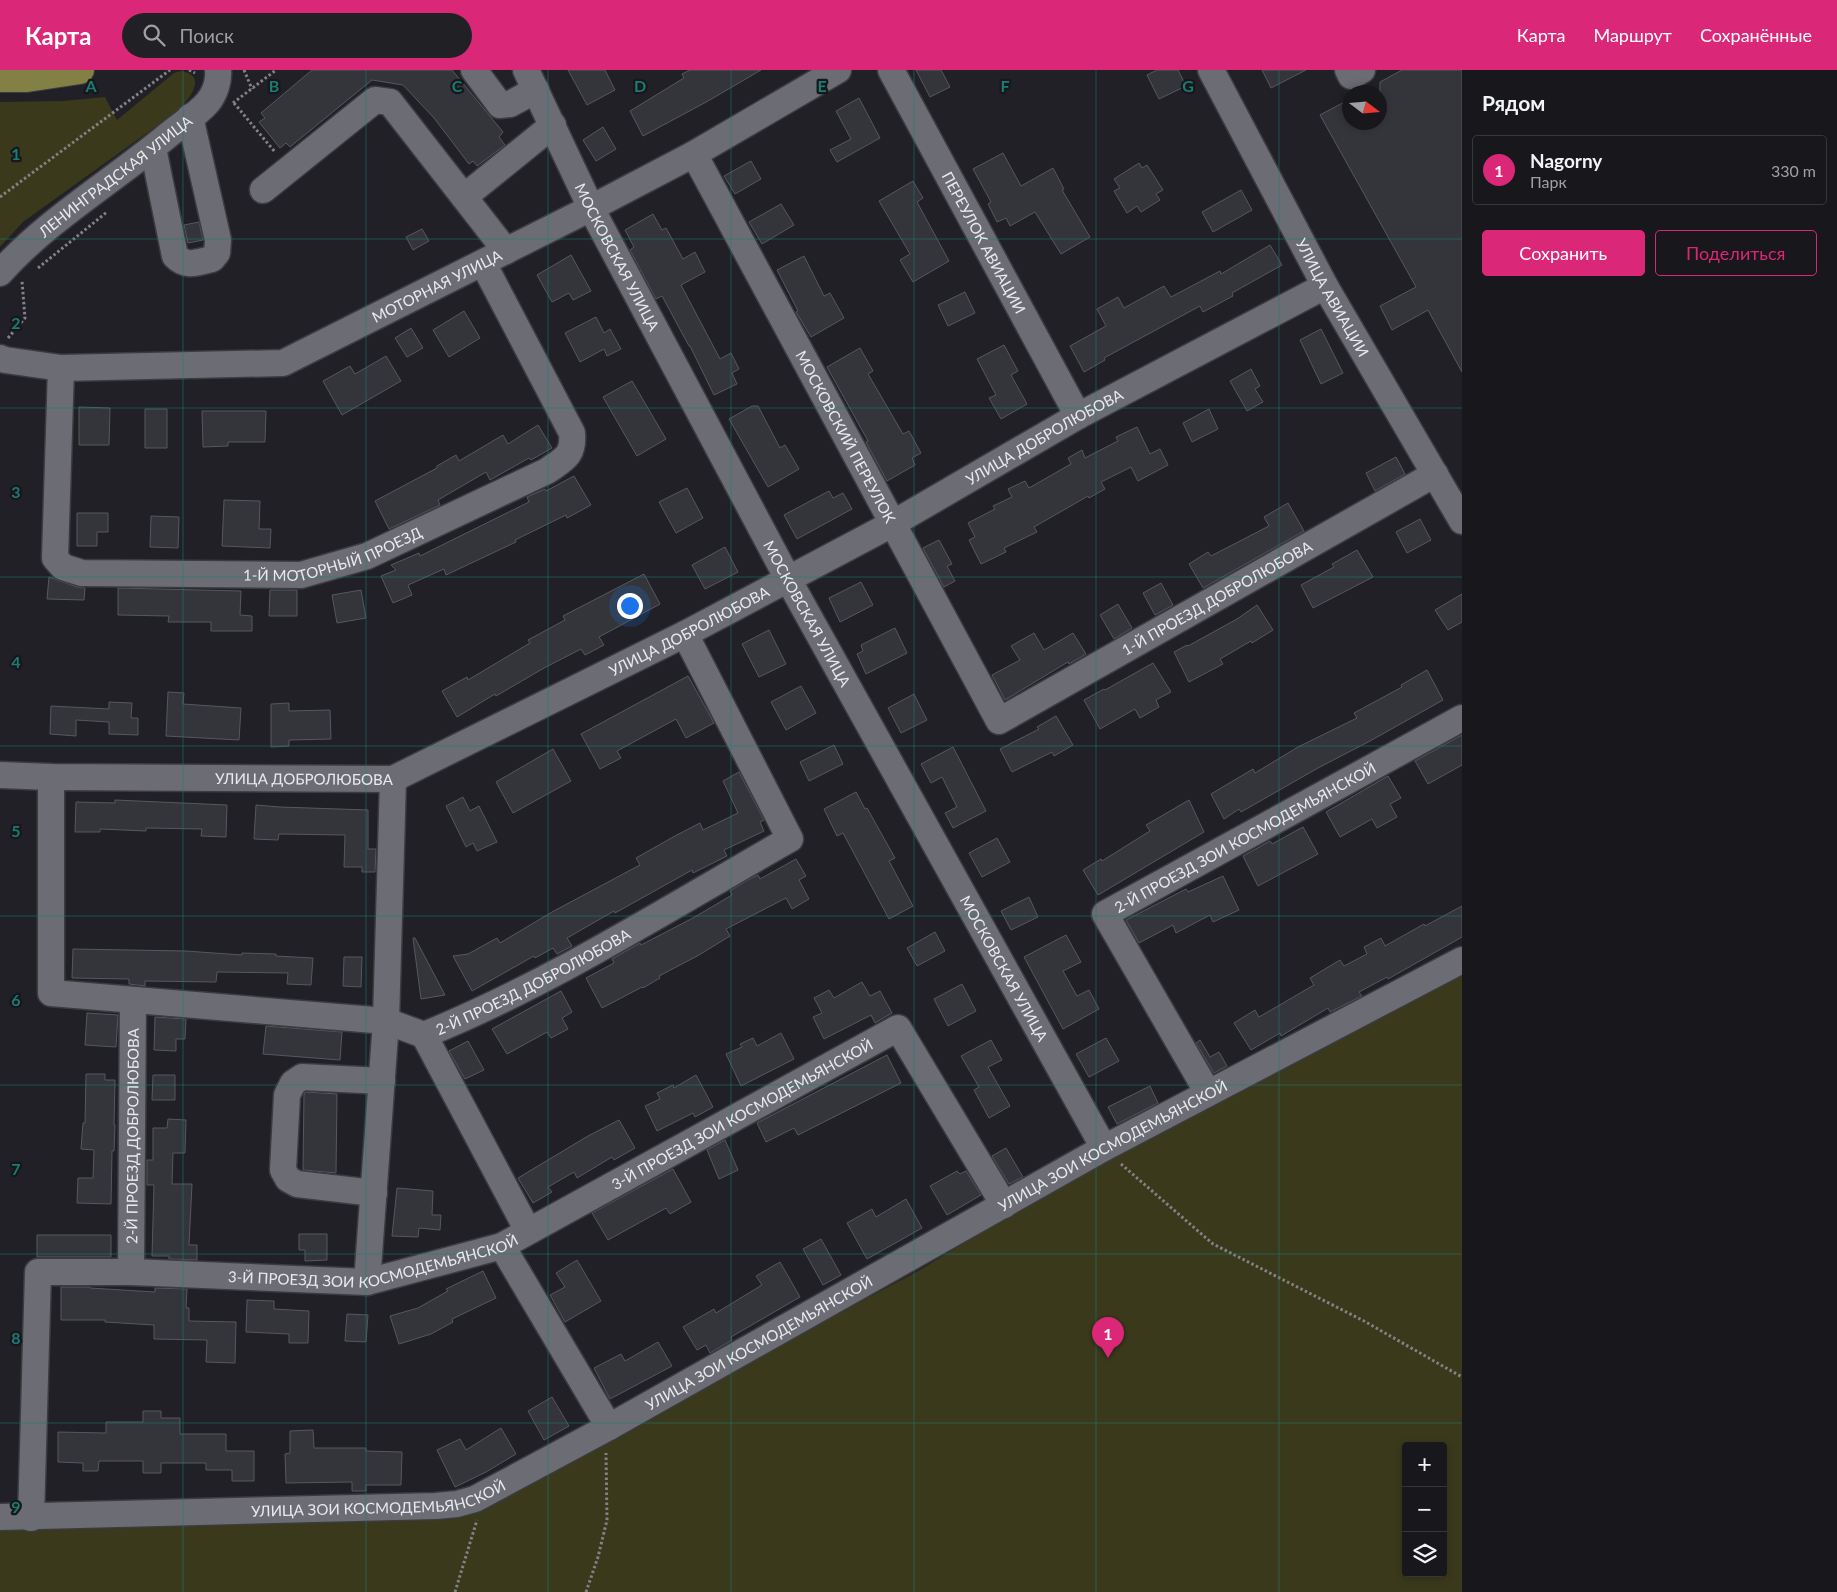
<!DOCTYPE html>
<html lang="ru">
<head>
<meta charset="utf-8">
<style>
  :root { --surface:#18181c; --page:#212125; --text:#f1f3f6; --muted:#9fa0a3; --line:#36373b; --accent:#db2777 }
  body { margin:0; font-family:Lato,sans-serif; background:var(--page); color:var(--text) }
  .controls { position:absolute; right:15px; bottom:15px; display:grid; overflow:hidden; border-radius:5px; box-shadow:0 2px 8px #0003 }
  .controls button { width:45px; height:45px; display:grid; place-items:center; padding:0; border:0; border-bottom:1px solid var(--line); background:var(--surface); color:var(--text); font:25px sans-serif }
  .compass { position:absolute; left:1342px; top:15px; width:45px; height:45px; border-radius:50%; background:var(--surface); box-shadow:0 2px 8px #0003; rotate:106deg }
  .you { position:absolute; left:629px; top:535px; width:18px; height:18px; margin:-12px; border:4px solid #fff; border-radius:50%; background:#1a73e8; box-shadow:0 0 0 8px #1a73e833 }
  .badge { display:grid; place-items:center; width:32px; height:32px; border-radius:50%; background:var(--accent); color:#fff; font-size:16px; font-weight:700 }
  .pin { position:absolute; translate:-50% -41px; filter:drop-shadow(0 1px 2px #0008) }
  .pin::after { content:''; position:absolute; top:26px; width:18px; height:15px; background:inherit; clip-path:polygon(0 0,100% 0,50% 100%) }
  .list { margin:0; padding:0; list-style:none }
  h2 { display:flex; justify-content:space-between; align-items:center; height:65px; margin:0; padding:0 20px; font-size:21px }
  h2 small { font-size:16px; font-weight:400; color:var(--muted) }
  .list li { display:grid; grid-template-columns:32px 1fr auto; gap:15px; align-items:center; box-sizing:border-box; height:70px; margin:0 10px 10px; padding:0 10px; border:1px solid var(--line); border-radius:5px }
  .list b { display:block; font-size:19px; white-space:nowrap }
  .list p { margin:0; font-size:16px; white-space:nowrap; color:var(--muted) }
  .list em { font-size:16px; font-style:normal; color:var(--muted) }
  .actions { display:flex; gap:10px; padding:15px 20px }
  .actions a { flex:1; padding:11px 0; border:1px solid var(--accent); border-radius:5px; text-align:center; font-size:18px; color:var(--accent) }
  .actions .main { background:var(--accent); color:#fff }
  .icon { flex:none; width:28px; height:28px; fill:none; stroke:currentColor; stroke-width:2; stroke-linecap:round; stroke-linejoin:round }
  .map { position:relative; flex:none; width:1462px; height:1522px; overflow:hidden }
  header { display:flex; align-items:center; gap:30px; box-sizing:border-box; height:70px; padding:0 25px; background:var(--accent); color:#fff }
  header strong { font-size:24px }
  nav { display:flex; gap:28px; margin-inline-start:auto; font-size:18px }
  .search { width:350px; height:45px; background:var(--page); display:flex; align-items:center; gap:12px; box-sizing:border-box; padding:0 18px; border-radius:28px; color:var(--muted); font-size:19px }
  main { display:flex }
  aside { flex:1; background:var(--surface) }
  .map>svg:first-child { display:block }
</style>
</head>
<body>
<header>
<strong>Карта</strong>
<div class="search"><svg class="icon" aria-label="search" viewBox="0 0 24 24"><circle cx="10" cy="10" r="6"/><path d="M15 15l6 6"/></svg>Поиск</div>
<nav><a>Карта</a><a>Маршрут</a><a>Сохранённые</a></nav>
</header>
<main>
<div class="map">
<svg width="1462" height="1522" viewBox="0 0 1462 1522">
  <rect width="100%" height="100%" fill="#202026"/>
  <!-- green -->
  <path fill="#3a391c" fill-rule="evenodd" d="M181,1C210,6 187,32 176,42L23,152L0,177V32L63,31L105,27L117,50L174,3Z
    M1462,905V1522H0V1460L485,1433L918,1201L1105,1088ZM1406,1376H1443V1503H1406Z"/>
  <!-- building -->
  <path fill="#34353b" stroke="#57585f" d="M312,0H452L503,62L499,67L505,75L477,96L473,91L469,94L434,48L403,15L372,10L290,77L286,73L280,78L259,52L265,48L261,43Z
    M568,0H605L615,20L587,35Z
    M690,0H761L708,31L643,66L630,41L684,8L682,4Z
    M916,0H941L950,17L930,27Z
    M1157,0H1178L1186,16L1159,29L1147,5Z
    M1262,0H1306L1271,18Z
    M1402,0H1462V302L1428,240L1392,260L1380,236L1416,217L1320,45L1350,29V52H1380V12Z
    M859,28L880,68L837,92L830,80L851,69L836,41Z
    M603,57L616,79L596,91L583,70Z
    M1003,83L1021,116L1053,98L1064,119L1062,120L1090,167L1061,184L1035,142L1010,156L1006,148L997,152L988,134L991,132L973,99Z
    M751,91L761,109L735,124L724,106Z
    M1139,93L1142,98L1147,95L1163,120L1156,124L1160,130L1141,142L1137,136L1127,143L1114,121L1120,118L1114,109Z
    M913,111L923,128L917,132L949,191L913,212L900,190L910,184L879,131Z
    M1241,120L1252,140L1213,162L1202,142Z
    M781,134L794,155L762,174L749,152Z
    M653,144L662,160L666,158L683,189L695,182L705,202L681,215L720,289L731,283L739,299L732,303L737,314L714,325L690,276H689L662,226L656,229L630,180L634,177L625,160Z
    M199,152L203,170L188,173L184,155Z
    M422,159L429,171L413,180L406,167Z
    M1270,175L1282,195L1232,223L1233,226L1203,242L1200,236L1104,288L1105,290L1084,302L1070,276L1106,256L1097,239L1118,227L1124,238L1164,216L1171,227L1220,201L1221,204Z
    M571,185L591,221L573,230L569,223L552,232L537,205Z
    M804,186L824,226L830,223L844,248L811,267L796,242L798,241L777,200Z
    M965,222L975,243L948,256L938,235Z
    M464,241L480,268L449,287L433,260Z
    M596,247L604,263L610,259L621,279L607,286L604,279L580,292L565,263Z
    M411,258L423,278L407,287L395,268Z
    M1321,259L1343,303L1321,314L1300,270Z
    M1004,275L1018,301L1011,305L1027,334L1001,349L989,328L996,325L977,289Z
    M860,278L873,301L868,304L903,364L909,361L921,383L912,388L915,395L887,411L866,372L868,371L827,297Z
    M386,286L401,311L342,345L323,311L350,296L355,304Z
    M1251,299L1260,316L1255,319L1263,332L1247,341L1230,311Z
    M632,311L666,369L637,386L603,327Z
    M752,336H758L780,378L785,375L799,399L768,417L729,349Z
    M79,337L110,338L109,375H79Z
    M145,339H167V378H145Z
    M1209,339L1218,359L1192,372L1183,353Z
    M202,341H266L265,372H228V376L203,377Z
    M538,355L552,378L531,390L529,388L490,410L486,402L438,430L440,435L389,459L375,431L437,398V396L456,385L459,391L503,365L508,374Z
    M1137,357L1150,384L1160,379L1168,395L1138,411L1131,397L1101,412L1105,419L1089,428L1088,426L1034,457L1037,462L1004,478L1006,482L981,494L969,470L975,467L968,453L995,439L993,436L1012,427L1008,419L1025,411L1029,418L1071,394L1068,388L1082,380L1085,388L1118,371L1116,367Z
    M1396,387L1405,404L1375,421L1366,403Z
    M574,406L591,435L567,448L566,445L515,470L516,472L446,505L444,499L408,515L412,525L393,533L381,506L396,500L391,495L419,483L420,486L529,432L527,427L545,419L546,421Z
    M687,418L703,448L676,463L659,432Z
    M829,421L833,428L843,423L852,439L797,469L784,445Z
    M224,430L260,431L259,459H271L270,478L222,476Z
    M1288,433L1304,461L1203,518L1189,494L1208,482L1211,486L1269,456L1264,447Z
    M77,443H108V462H97V476H77Z
    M151,446L179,447L178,478L150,477Z
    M1420,449L1431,470L1407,483L1396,462Z
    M939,470L952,494L947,496L955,511L944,517L923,478Z
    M725,477L738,502L705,519L692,495Z
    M1357,480L1373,507L1313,538L1301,515L1334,497L1332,494Z
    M644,504L660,534L599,567L604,575L585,585L581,579L544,598L496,626L495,624L457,647L442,621L467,607L468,610L530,573L528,570L565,550L563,546Z
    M49,507L77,517L85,518L84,530L47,529Z
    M861,512L873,535L840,552L829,528Z
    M1161,513L1173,535L1155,545L1143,523Z
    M118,518L241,521L240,545L252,546V561H211V552H168L169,546L118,545Z
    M270,520H297V546H269Z
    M361,520L366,548L337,553L332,525Z
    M1462,524V552L1448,560L1435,540Z
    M1118,534L1132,558L1114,569L1100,545Z
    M1257,535L1273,560L1252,573L1251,571L1220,589L1223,594L1189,612L1174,582L1187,575L1188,576L1237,549Z
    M895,558L907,583L866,604L857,584L863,581L861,575Z
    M769,560L786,594L759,607L742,574Z
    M1034,563L1044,580L1073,563L1086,584L1069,594L1068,592L1005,630L992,605L1020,590L1011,576Z
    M1153,593L1171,622L1156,630L1159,637L1140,648L1135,639L1100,659L1084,630L1104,619L1105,620Z
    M1427,600L1443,630L1370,671L1318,698L1241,742L1239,739L1224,749L1211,724L1253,699L1255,703L1298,677L1357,648L1354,643L1402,617L1401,615Z
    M688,606L714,653L686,668L676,649L617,681L621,688L600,699L581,664Z
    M801,616L816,643L786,660L771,632Z
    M168,622L184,623L183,634L241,638L239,670L166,666Z
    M914,624L927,650L901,663L888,638Z
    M109,632L132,633L131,648H138V665L109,664V652L76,650V666L50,664L51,636L109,639Z
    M289,633V641L330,640L331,669L289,670V676L271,677V634Z
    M1056,646L1073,675L1054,686L1052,682L1012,702L1000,679L1039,659L1037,657Z
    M1462,665V695L1428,714L1415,691Z
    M834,675L843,694L809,711L800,692Z
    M953,677L986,741L953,758L945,743L957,737L942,707L931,713L921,694Z
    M553,679L571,711L513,743L496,712Z
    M739,702L764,750L760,752L764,761L724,780L727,786L693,803L692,800L615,843L614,841L567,868L572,876L557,884L553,878L535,888L534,886L472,921L453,886L468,884L497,868L500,873L552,842L640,795L636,788L675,766L700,753L703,760L738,743L723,711Z
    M1388,706L1401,728L1390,734L1397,747L1377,758L1372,749L1340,767L1326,742Z
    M856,722L865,739L867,738L895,788L889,791L913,836L889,849L843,763L837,766L824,739Z
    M463,727L470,741L479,736L497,772L477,781L473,773L466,777L446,736Z
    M115,730L227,735L226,767L201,766L202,759L146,758V761L100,759V762H75L76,732L115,733Z
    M1189,730L1204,762L1098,825L1083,800L1101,789L1102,791L1150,761L1146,755Z
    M256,735L280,737L368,740V779H376L375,802H362V797H344L345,765L279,764L278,770L254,769Z
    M1303,757L1318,784L1258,816L1243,786L1270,771L1272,774Z
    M997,768L1010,792L982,807L969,783Z
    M796,789L806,806L799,810L809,829L792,839L786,828L726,859L730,866L699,885L659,906L660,908L643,918L642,917L602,938L586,908L614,893L612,889L640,873L641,875L693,848L732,825L730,821L746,811L758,805L760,809Z
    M1223,806L1239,840L1213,852L1210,845L1176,863L1173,855L1139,873L1126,850L1186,819L1188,822Z
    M1029,827L1038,847L1011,860L1001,841Z
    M1462,836V867L1388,909L1387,907L1359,922L1362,926L1330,942L1328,938L1281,966L1280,963L1251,980L1234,953L1255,940L1259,947L1314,915L1310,908L1340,890L1344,896L1367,884L1364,877L1381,868L1385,876L1424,854L1425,856Z
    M935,862L945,881L917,896L907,878Z
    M1066,865L1081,892L1063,901L1077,926L1089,920L1099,939L1063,959L1024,887Z
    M413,868H415L445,925L421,929Z
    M73,879L186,881L242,885V883L276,884V886L313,888L311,915L287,914L288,903L217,902L216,912L145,911V916L129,914V909L72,908Z
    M344,887H362L361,917L343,916Z
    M862,912L870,926L880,921L892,943L875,953L871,945L824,969L813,947L822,943L814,928L829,920L834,928Z
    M962,914L976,941L948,956L934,929Z
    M561,921L572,942L562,948L568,959L551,968L547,962L507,984L492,959Z
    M87,943L118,945L116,977L85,975Z
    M155,947L186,949L185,969H176V981L154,980Z
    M266,956L342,962L340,990L263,984Z
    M781,963L794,989L741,1016L726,984L742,977L740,974L753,968L757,976Z
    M1106,968L1119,991L1089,1007L1076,984Z
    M991,970L1002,990L988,997L1010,1036L989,1048L974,1020L979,1017L961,986Z
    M1200,970L1210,987L1219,982L1227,996L1214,1003L1196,973Z
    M468,971L484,1000L465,1009L449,981Z
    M887,985L901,1013L798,1065L794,1058L766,1072L757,1053Z
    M86,1004H105V1010H115L114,1055H115L114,1081H112L111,1134L77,1133L78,1108H93L94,1080L81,1079L83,1053H85Z
    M153,1005H175V1030H152Z
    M696,1005L713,1037L695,1047L693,1043L657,1061L645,1036L660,1029L657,1023L673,1015L674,1018Z
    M1150,1016L1158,1033L1117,1054L1108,1037Z
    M306,1022L337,1024L336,1103L303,1100L304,1024Z
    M168,1049L186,1050L185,1083H173L172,1114H192L189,1175H197V1190L169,1189V1186H152L154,1115H147V1090H153V1058H167Z
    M619,1050L635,1078L614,1090L612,1087L577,1108L574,1102L548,1117L552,1122L533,1133L518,1108L588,1066Z
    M725,1070L738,1100L719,1109L707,1080Z
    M1006,1078L1023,1107L1009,1114L992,1086Z
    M673,1099L691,1132L670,1144L666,1138L608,1170L592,1143Z
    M957,1101L960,1104L966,1101L981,1125L947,1145L930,1116Z
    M397,1118L433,1121L432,1145H441L440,1160L419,1158L418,1167L392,1166Z
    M906,1129L922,1158L867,1189L847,1153L872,1139L876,1147Z
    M299,1164H327V1190L305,1191V1180H299Z
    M37,1165H111V1187H37Z
    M821,1169L841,1205L823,1215L803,1179Z
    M577,1190L601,1231L565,1252L550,1225L565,1217L556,1203Z
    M780,1192L800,1227L731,1267L732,1270L710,1283L706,1275L697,1280L683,1257L714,1239L716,1243L762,1215L756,1206Z
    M483,1201L496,1228L452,1249L453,1252L431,1264L399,1274L390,1246L418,1238L448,1221L446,1219Z
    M61,1217H90V1218L155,1222V1218L187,1219L186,1238H189V1251L236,1252L235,1293L206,1292L207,1270L154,1269V1255L105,1252V1250H61Z
    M247,1230L274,1231V1239L309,1241L308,1273H289V1264L246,1262Z
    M347,1244L368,1245L366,1272L345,1271Z
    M658,1272L672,1296L610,1329L594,1298L621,1284L625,1291Z
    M552,1327L569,1356L544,1370L528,1341Z
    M143,1341H161V1348H180V1364H226V1381H254V1411H232V1400H206V1393H161V1403H143V1391H99L98,1401H83V1393L58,1392V1362L106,1363V1352H143Z
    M501,1358L516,1384L486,1402L455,1417L437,1380L460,1369L466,1380Z
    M313,1360L314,1378H366V1381L402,1382L401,1415H366V1421H352V1412L286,1413L285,1384L290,1383V1361Z"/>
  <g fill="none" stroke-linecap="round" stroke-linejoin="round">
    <defs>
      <g id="minor">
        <path d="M474,0L500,35L510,34L536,20"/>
        <path id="s1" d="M526,0L591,138L788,509L1104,1078"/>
        <path id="s2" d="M891,0L1078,346"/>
        <path id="s3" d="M1211,0L1325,216L1462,451"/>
        <path d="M1348,0L1351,6L1362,0"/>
        <path d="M153,78L175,186C186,198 198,192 212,189L217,183L218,170L190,47"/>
        <path id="s4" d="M694,84L999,651L1435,404"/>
        <path d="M263,120L375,30L390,32L506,181"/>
        <path d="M464,127L553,55"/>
        <path id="s5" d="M0,203C46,151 113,111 167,66C180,55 197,45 208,32C215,23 219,11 218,0"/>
        <path id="s6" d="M0,288L5,290L61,298L283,293L591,138L694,84L838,0"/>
        <path id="s7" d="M61,298L55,488L63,497L82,503L301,505L367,486L547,401C564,389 574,386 572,363L483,193"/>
        <path id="s8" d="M0,705L51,707L393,709L685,564L892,454L1078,346L1325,216"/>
        <path id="s9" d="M51,707V923L386,951L424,965C552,913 670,837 790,769L685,564"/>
        <path d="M424,965L528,1161"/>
        <path id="s10" d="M1208,1023L1105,844L1462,648"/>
        <path d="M374,1123L297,1114L288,1109L283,1100L287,1025L293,1013L302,1007L382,1011"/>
        <path d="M502,1176L609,1357"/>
        <path id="s11" d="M131,1202L133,930"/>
        <path d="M367,1212L386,951L393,709"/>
        <path id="s12" d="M0,1447L436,1436L457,1434L475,1429L609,1357L1104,1078L1462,890"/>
        <path id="s13" d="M31,1448L38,1202H131L367,1212L502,1176L898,958L1004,1135"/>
      </g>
      <path id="major" d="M0,8H27L80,0"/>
    </defs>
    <!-- minor casing -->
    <use href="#minor" stroke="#3b3b40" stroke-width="29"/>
    <!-- major casing -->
    <use href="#major" stroke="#3b3b40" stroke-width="30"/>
    <!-- path -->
    <path stroke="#828287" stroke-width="3" stroke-dasharray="2.5 2.5" stroke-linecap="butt" d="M189,0L195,3
      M244,0L252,19
      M233,33L276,0
      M234,33L275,82
      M0,127L170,0
      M38,198L107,142
      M8,268L25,248L22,211
      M1121,1094L1213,1174L1364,1251L1462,1307
      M455,1522L477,1450
      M586,1522L598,1487L607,1450L606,1383"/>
    <!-- minor -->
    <use href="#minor" stroke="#6c6d74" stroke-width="26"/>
    <!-- major -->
    <use href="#major" stroke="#828045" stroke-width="28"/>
  </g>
  <!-- grid -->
  <path fill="none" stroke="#1a7c74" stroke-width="1" stroke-opacity="0.55" d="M183,0V1522M366,0V1522M548,0V1522M731,0V1522M914,0V1522M1096,0V1522M1279,0V1522M0,169H1462M0,338H1462M0,507H1462M0,676H1462M0,846H1462M0,1015H1462M0,1184H1462M0,1353H1462"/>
  <g text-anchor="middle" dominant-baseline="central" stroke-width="4.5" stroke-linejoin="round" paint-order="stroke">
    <!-- street labels -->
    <g font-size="15" fill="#e9eaee" stroke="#17171c">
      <text stroke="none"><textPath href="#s5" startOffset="151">ЛЕНИНГРАДСКАЯ УЛИЦА</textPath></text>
      <text stroke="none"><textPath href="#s2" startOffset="196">ПЕРЕУЛОК АВИАЦИИ</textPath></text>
      <text stroke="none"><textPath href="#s1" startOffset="208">МОСКОВСКАЯ УЛИЦА</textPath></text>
      <text stroke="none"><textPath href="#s6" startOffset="456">МОТОРНАЯ УЛИЦА</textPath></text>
      <text stroke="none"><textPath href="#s3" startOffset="258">УЛИЦА АВИАЦИИ</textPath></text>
      <text stroke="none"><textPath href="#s8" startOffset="1129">УЛИЦА ДОБРОЛЮБОВА</textPath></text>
      <text stroke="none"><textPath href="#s4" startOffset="321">МОСКОВСКИЙ ПЕРЕУЛОК</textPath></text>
      <text stroke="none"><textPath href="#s7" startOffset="476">1-Й МОТОРНЫЙ ПРОЕЗД</textPath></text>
      <text stroke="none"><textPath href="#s4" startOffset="894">1-Й ПРОЕЗД ДОБРОЛЮБОВА</textPath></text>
      <text stroke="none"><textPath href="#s1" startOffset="612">МОСКОВСКАЯ УЛИЦА</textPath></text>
      <text stroke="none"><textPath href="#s8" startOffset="724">УЛИЦА ДОБРОЛЮБОВА</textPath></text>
      <text stroke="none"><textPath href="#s8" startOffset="304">УЛИЦА ДОБРОЛЮБОВА</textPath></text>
      <text stroke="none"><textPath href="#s10" startOffset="366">2-Й ПРОЕЗД ЗОИ КОСМОДЕМЬЯНСКОЙ</textPath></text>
      <text stroke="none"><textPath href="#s1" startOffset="1018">МОСКОВСКАЯ УЛИЦА</textPath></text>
      <text stroke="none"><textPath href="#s9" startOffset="714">2-Й ПРОЕЗД ДОБРОЛЮБОВА</textPath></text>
      <text stroke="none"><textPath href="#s13" startOffset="989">3-Й ПРОЕЗД ЗОИ КОСМОДЕМЬЯНСКОЙ</textPath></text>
      <text stroke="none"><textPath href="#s11" startOffset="136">2-Й ПРОЕЗД ДОБРОЛЮБОВА</textPath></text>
      <text stroke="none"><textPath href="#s12" startOffset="1205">УЛИЦА ЗОИ КОСМОДЕМЬЯНСКОЙ</textPath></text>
      <text stroke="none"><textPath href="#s13" startOffset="584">3-Й ПРОЕЗД ЗОИ КОСМОДЕМЬЯНСКОЙ</textPath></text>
      <text stroke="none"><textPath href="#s12" startOffset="800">УЛИЦА ЗОИ КОСМОДЕМЬЯНСКОЙ</textPath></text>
      <text stroke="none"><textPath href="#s12" startOffset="380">УЛИЦА ЗОИ КОСМОДЕМЬЯНСКОЙ</textPath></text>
    </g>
  </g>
  <g font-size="16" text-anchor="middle" font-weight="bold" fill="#1a7c74" stroke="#17171c" stroke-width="4.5" stroke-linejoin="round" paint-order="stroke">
    <text x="91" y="22">A</text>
    <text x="274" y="22">B</text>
    <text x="457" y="22">C</text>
    <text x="640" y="22">D</text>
    <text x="822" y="22">E</text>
    <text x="1005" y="22">F</text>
    <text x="1188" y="22">G</text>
    <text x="16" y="90">1</text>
    <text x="16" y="259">2</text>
    <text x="16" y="428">3</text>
    <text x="16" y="598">4</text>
    <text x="16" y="767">5</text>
    <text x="16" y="936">6</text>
    <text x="16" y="1105">7</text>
    <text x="16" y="1274">8</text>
    <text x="16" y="1443">9</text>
  </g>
</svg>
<div class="controls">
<button>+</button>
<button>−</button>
<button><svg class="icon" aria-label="layers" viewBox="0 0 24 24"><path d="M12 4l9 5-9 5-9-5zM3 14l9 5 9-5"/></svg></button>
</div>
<svg class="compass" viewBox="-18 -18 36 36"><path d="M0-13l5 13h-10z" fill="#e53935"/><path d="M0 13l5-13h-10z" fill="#9fa0a3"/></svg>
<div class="you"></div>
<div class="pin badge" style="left:1108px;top:1288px">1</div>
</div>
<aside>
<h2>Рядом<small></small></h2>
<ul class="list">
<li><span class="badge">1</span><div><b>Nagorny</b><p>Парк</p></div><em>330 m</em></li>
</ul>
<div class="actions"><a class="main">Сохранить</a><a>Поделиться</a></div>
</aside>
</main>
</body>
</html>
